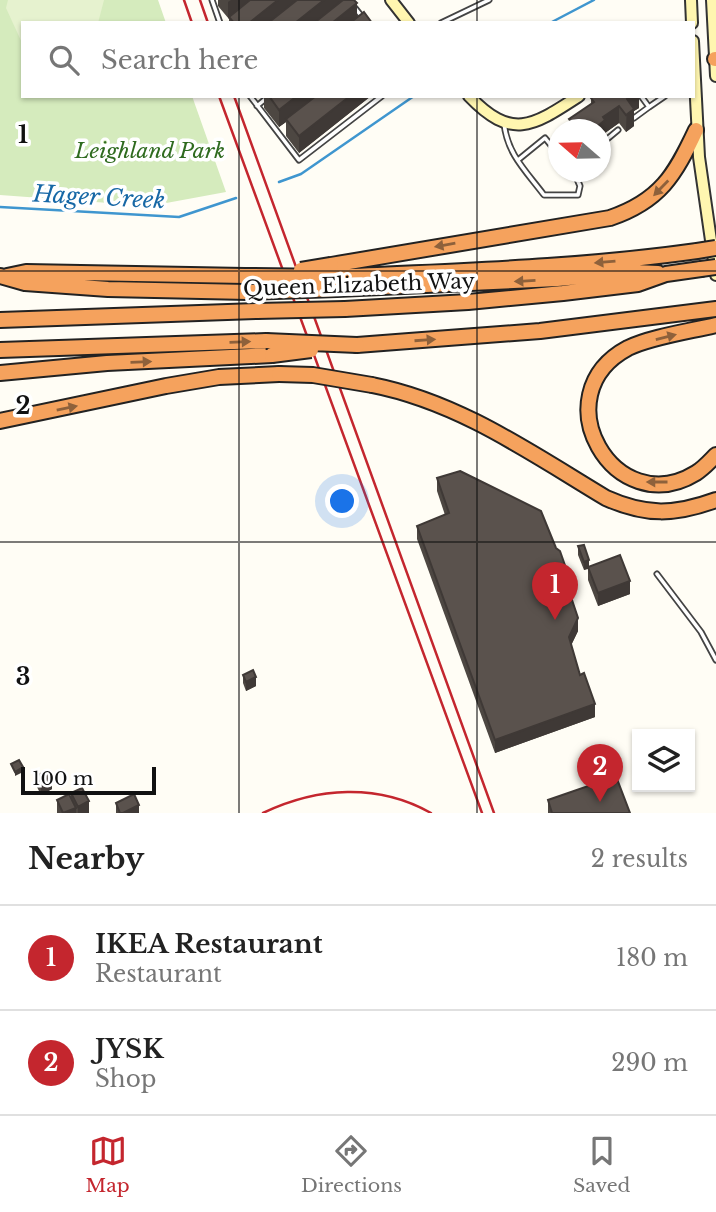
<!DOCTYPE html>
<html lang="en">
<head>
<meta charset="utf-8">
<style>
  :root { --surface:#fff; --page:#f2f2f2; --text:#222; --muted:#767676; --line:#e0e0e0; --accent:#c4262e }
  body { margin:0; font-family:"Libre Baskerville",serif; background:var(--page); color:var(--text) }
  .controls { position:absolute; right:21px; bottom:21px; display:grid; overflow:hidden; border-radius:0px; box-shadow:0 2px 5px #0004 }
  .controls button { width:63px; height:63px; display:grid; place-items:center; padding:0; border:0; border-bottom:2px solid var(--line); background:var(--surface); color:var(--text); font:35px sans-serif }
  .compass { position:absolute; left:548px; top:119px; width:63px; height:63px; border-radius:50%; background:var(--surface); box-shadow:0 2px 5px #0004; rotate:290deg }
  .scale { position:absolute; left:21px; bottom:18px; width:135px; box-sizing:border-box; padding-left:7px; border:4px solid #111; border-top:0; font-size:19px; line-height:24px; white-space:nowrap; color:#111; -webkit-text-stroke:5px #fff; paint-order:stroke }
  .you { position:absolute; left:343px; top:502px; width:24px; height:24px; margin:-18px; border:5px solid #fff; border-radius:50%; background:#1a73e8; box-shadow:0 0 0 10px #1a73e833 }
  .badge { display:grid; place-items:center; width:46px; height:46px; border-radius:50%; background:var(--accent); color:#fff; font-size:23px; font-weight:700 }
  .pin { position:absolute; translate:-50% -58px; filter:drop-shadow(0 2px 4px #0008) }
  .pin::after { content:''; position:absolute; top:37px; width:24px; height:21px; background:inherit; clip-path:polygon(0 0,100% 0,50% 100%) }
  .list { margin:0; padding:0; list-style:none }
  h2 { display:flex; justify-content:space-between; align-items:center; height:91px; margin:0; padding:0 28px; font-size:30px }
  h2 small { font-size:23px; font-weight:400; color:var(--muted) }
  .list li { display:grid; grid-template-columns:46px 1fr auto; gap:21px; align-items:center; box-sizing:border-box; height:105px; padding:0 28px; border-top:2px solid var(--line) }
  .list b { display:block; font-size:26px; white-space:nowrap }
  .list p { margin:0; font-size:23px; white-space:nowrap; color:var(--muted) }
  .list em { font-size:23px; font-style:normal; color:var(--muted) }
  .icon { flex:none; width:38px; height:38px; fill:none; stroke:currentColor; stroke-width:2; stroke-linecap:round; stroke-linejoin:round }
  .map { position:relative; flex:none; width:716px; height:813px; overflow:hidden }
  .search { position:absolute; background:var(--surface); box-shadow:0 2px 5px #0004; left:21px; right:21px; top:21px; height:77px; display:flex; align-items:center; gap:18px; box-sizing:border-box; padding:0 24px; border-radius:0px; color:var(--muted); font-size:26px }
  .sheet { height:301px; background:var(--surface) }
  nav { display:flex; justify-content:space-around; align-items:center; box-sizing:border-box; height:98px; border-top:2px solid var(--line); background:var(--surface); font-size:19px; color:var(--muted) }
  nav a { display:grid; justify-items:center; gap:4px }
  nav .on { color:var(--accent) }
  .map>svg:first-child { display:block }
</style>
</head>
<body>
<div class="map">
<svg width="716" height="813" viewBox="0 0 716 813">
  <rect width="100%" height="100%" fill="#fffdf5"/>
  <!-- green -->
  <path fill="#d5ebbd" d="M0,0H158L166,23H23V96H192L226,192L150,206L0,195Z"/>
  <!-- pitch -->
  <path fill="#e6f2cf" d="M8,0H104L98,23H23V45L6,8Z"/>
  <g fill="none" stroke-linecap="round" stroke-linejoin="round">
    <!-- stream -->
    <path stroke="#3f96cf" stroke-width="2.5" d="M550,23L594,0
      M279,182L301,174L414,96
      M0,207L179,217L236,198"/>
    <defs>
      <path id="service" d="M212,0L220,23
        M355,8L367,23
        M441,23L489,0
        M250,96L299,160L382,96
        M257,106L269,96
        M649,107L665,96
        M634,118L649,107L641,96
        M504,123C507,154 526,171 544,195H578L580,186L574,172
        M600,145L618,130
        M518,160L545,138L558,154
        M657,574L701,632L716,660"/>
      <path id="secondary" d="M391,0L409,23
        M691,0L692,23
        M712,0L716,76
        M693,41L699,157L716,275
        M469,96C512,141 533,126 579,96"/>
      <path id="motorway" d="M715,59H716
        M331,265L610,218C660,201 675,175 696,130
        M0,276L25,283L108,289L248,292
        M7,276L26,272L245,276
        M334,277C456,271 577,268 697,251
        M337,289L557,279L633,272L658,273
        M345,309L468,302L563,293L638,284L666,274L701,269
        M0,320L257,311
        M716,325C691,331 650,337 628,348C540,395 615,523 696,473C704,468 710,461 716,455
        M357,345L540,331L716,309
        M0,350L266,341
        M0,373L107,363L272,355
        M372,385C459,402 531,453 606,498C646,516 675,515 716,500
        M0,421L166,386L219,377L279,374"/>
    </defs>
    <!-- service casing -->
    <use href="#service" stroke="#444" stroke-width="7"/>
    <!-- secondary casing -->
    <use href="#secondary" stroke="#333" stroke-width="14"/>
    <!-- motorway casing -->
    <use href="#motorway" stroke="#222" stroke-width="18"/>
    <!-- service -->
    <use href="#service" stroke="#fff" stroke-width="3.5"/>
    <!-- secondary -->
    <use href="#secondary" stroke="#fff6b0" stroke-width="10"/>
    <!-- motorway -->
    <use href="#motorway" stroke="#f5a25d" stroke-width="14"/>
    <!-- rail -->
    <path stroke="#c4262e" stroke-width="2.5" d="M184,0L192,23
      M200,0L208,23
      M219,96L482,813
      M234,96L494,813
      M263,813C317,787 378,783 431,813"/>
    <defs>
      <path id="motorway-bridge" d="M697,251L716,248
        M701,269L716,267
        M301,270L331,265
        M245,276L334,277
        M248,292L337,289
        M257,311L345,309
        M266,341L357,345
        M272,355L311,350
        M279,374L313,375L372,385"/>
    </defs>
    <!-- motorway-bridge casing -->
    <use href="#motorway-bridge" stroke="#222" stroke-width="18" stroke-linecap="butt"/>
    <!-- motorway-bridge -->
    <use href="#motorway-bridge" stroke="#f5a25d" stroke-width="14"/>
  </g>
  <!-- wall -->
  <path fill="#4d4742" d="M218,0H354L357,18L372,23H229V19L218,6Z
    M264,96H371L299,153L286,136V122L279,127L264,108Z
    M639,96V108L634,111V126L626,132L619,123L605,133V137L600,130H569V119L591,104V98Z
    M437,478L568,587L578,631L571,645L580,675L595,717L495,753L417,539V526L445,515L437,491Z
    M578,546L589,567L630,594L598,606L588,580V569L584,570L578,555Z
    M243,675L256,686L246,691L243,683Z
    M36,776L52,789L41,795L36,785Z
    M71,793L89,813H57V800L71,798Z
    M548,800L630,813H548Z
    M116,803L139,813H116Z"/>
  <!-- shaded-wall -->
  <path fill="#3f3936" d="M231,0H253L229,17L228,19V2Z
    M278,0H300L271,23H249Z
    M324,0H343L317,23H295Z
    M357,3V20L354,23H332Z
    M297,96H319L286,119V122L279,127V110Z
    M350,96H371L299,153V136Z
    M631,96H639V108L634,111V126L626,132L627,99Z
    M619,106V123L605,133V137L600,140V130H593L603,117Z
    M589,560V568L584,570V562Z
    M568,574V587L564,576Z
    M630,581V594L598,606V593Z
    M578,618V631L569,650V637Z
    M256,677V686L246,691V682Z
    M595,704V717L495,753V740Z
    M23,767V772L15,776V772Z
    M52,781V789L41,795V786Z
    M89,801V813H78V807Z
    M139,805V813H123Z
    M76,808V813H65Z"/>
  <!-- building -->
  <path fill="#5a524d" stroke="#3f3936" stroke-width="2" d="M250,0H278L249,23H234L229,17Z
    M297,0H324L295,23H268Z
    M343,0H354L357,3L332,23H314Z
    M364,12L372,23H350Z
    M269,96H297L279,110Z
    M316,96H350L299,136L286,119Z
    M594,96H631L627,99L634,109L626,115L619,106L603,117L605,120L593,130H577L569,119L594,102L591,98Z
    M460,471L541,511L556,548L560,551L568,574L564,576L578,618L569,637L580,675L584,673L595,704L495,740L417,526L449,513L437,478Z
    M584,545L589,560L584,562L578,546Z
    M620,555L630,581L598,593L588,567Z
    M253,670L256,677L246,682L243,675Z
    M19,760L23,767L15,772L11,764Z
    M47,771L52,781L41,786L36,776Z
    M614,777L617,779L630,813H552L548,800Z
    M82,788L89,801L78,807L71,793Z
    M69,794L76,808L63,813L57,800Z
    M134,794L139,805L123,813H120L116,803Z"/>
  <!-- one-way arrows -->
  <defs><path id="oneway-solid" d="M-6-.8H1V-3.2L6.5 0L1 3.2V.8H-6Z" transform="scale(1.75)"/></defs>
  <g fill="#8e613b">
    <use href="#oneway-solid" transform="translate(661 188) rotate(134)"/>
    <use href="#oneway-solid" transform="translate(445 245) rotate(170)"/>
    <use href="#oneway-solid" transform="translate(605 262) rotate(175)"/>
    <use href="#oneway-solid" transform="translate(525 281) rotate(177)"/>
    <use href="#oneway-solid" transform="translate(666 337) rotate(-14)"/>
    <use href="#oneway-solid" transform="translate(425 340) rotate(-4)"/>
    <use href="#oneway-solid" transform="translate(240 342) rotate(-2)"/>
    <use href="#oneway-solid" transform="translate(141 362) rotate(-2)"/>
    <use href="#oneway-solid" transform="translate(67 408) rotate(-11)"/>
    <use href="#oneway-solid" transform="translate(657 482) rotate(-180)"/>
  </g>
  <!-- grid -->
  <path fill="none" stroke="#111" stroke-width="2" stroke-opacity="0.55" d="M239,0V23M477,0V23M239,96V813M477,96V813M0,271H716M0,542H716"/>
  <g text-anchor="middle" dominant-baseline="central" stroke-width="7" stroke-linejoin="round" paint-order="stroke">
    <!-- park labels -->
    <g font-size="21" font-style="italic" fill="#2f6b1f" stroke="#fff">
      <text x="150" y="151">Leighland Park</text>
    </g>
    <!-- street labels -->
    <g font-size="21" fill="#111" stroke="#fff">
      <text transform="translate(359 285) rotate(-2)">Queen Elizabeth Way</text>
    </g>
    <!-- water labels -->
    <g font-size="23" font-style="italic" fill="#1768a6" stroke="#fff">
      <text transform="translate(99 197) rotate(3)">Hager Creek</text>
    </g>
  </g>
  <g font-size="23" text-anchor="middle" font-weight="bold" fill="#111" stroke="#fff" stroke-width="7" stroke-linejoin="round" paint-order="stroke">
    <text x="23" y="143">1</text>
    <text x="23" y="414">2</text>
    <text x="23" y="685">3</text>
  </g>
</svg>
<div class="controls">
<button><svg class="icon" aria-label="layers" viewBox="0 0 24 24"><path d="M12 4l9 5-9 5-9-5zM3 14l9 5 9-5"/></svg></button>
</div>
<svg class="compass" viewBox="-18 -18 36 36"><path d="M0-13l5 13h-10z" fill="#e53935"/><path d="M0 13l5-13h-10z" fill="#767676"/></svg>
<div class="scale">100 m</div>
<div class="you"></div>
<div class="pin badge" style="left:555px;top:620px">1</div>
<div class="pin badge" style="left:600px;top:802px">2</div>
<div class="search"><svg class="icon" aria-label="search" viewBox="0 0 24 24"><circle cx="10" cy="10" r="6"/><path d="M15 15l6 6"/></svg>Search here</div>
</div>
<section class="sheet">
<h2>Nearby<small>2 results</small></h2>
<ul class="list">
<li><span class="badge">1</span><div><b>IKEA Restaurant</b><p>Restaurant</p></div><em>180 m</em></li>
<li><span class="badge">2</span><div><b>JYSK</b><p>Shop</p></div><em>290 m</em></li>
</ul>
</section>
<nav>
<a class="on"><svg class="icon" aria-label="map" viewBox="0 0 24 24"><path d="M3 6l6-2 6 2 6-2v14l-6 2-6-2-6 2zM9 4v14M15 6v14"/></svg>Map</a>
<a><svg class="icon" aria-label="directions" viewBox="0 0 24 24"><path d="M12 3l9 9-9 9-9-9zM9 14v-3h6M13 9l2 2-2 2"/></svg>Directions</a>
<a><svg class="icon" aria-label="saved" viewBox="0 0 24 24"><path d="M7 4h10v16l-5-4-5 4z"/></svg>Saved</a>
</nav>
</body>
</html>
